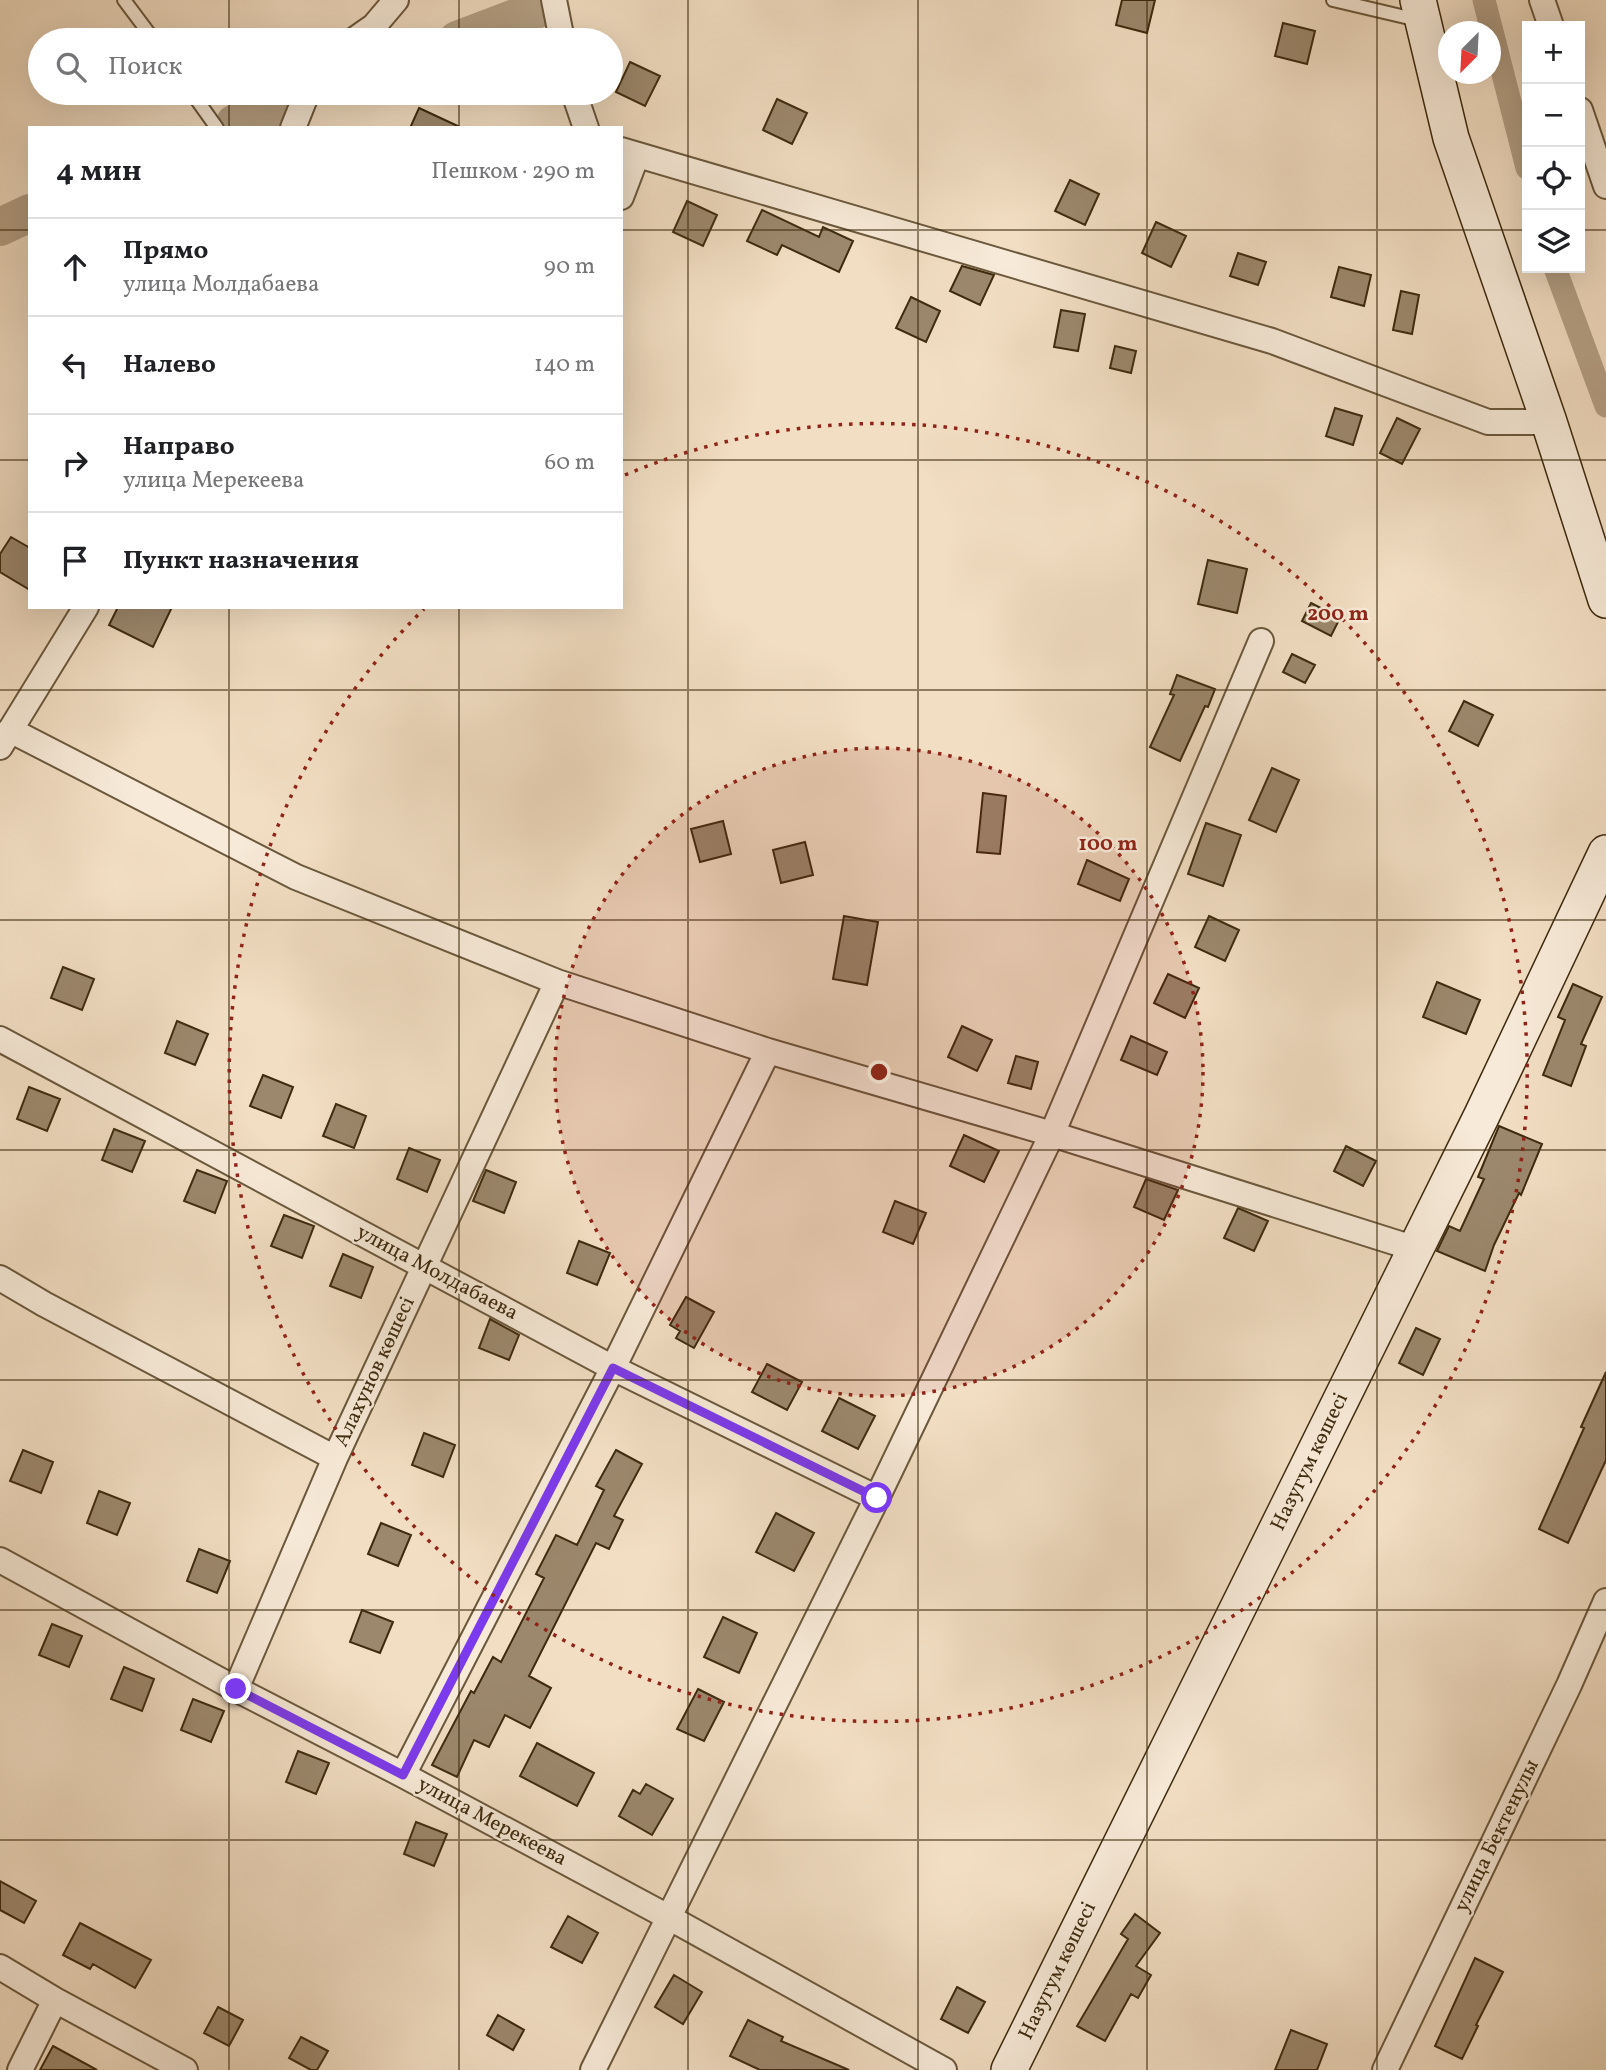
<!DOCTYPE html>
<html lang="ru">
<head>
<meta charset="utf-8">
<style>
  :root { --surface:#fff; --page:#f2f2f2; --text:#202124; --muted:#757577; --line:#e0e0e0 }
  body { margin:0; font-family:Vollkorn,serif; background:var(--page); color:var(--text) }
  .controls { position:absolute; right:21px; top:21px; display:grid; overflow:hidden; border-radius:0px; box-shadow:0 7px 28px #0002 }
  .controls button { width:63px; height:63px; display:grid; place-items:center; padding:0; border:0; border-bottom:2px solid var(--line); background:var(--surface); color:var(--text); font:35px sans-serif }
  .compass { position:absolute; left:1438px; top:21px; width:63px; height:63px; border-radius:50%; background:var(--surface); box-shadow:0 7px 28px #0002; rotate:204deg }
  .stop { position:absolute; width:21px; height:21px; margin:-16px; border:5px solid #7c3aed; border-radius:50%; background:#fff }
  .stop.end { background:#7c3aed; border-color:#fff; box-shadow:0 2px 7px #0008 }
  .list { margin:0; padding:0; list-style:none }
  h2 { display:flex; justify-content:space-between; align-items:center; height:91px; margin:0; padding:0 28px; font-size:30px }
  h2 small { font-size:23px; font-weight:400; color:var(--muted) }
  .list li { display:grid; grid-template-columns:46px 1fr auto; gap:21px; align-items:center; box-sizing:border-box; height:98px; padding:0 28px; border-top:2px solid var(--line) }
  .list b { display:block; font-size:26px; white-space:nowrap }
  .list p { margin:0; font-size:23px; white-space:nowrap; color:var(--muted) }
  .list em { font-size:23px; font-style:normal; color:var(--muted) }
  .icon { flex:none; width:38px; height:38px; fill:none; stroke:currentColor; stroke-width:2; stroke-linecap:round; stroke-linejoin:round }
  .map { position:relative; flex:none; width:1606px; height:2070px; overflow:hidden }
  .search { position:absolute; background:var(--surface); box-shadow:0 7px 28px #0002; left:28px; top:28px; width:595px; height:77px; display:flex; align-items:center; gap:18px; box-sizing:border-box; padding:0 24px; border-radius:38px; color:var(--muted); font-size:26px }
  .panel { position:absolute; background:var(--surface); box-shadow:0 7px 28px #0002; left:28px; top:126px; width:595px; height:483px; border-radius:0px }
  .map>svg:first-child { display:block }
</style>
</head>
<body>
<div class="map">
<svg width="1606" height="2070" viewBox="0 0 1606 2070">
  <rect width="100%" height="100%" fill="#f2dec3"/>
  <filter id="stains"><feTurbulence type="fractalNoise" baseFrequency=".00286" numOctaves="4"/><feColorMatrix values="0 0 0 0 .2 0 0 0 0 .09 0 0 0 0 .02 0 0 0 .5 -.17"/></filter>
  <radialGradient id="worn" r=".72"><stop offset=".6" stop-color="#630" stop-opacity="0"/><stop offset="1" stop-color="#630" stop-opacity=".3"/></radialGradient>
  <g fill="none" stroke-linecap="round" stroke-linejoin="round">
    <!-- canal -->
    <path stroke="#b5a186" stroke-width="23" d="M1484,0L1527,168
      M1555,268L1606,406"/>
    <!-- river -->
    <path stroke="#b5a186" stroke-width="38" d="M457,40L536,10
      M235,123L283,105
      M0,227L30,213"/>
  </g>
  <!-- building -->
  <path fill="#9c886d" stroke="#3e2b0f" stroke-width="2" d="M1122,0H1155L1147,33L1116,25Z
    M1283,23L1315,31L1307,64L1275,56Z
    M630,62L660,76L645,106L616,92Z
    M777,99L807,113L792,144L763,130Z
    M419,108L462,128H410Z
    M1070,180L1099,194L1085,225L1055,211Z
    M687,201L717,215L703,246L673,232Z
    M762,210L819,237L823,227L853,241L839,272L782,245L777,255L747,241Z
    M1156,222L1186,236L1171,267L1142,253Z
    M1238,253L1266,262L1258,285L1230,276Z
    M962,266L994,275L980,305L950,291Z
    M1339,267L1371,275L1364,306L1331,297Z
    M1401,291L1419,295L1412,334L1393,330Z
    M911,297L940,311L926,342L896,328Z
    M1061,310L1085,314L1078,351L1054,347Z
    M1115,346L1136,351L1131,373L1110,368Z
    M1335,408L1362,416L1353,445L1326,436Z
    M1397,418L1420,429L1402,464L1380,453Z
    M11,537L30,548V590L0,572V554Z
    M1208,560L1247,569L1237,613L1198,604Z
    M1311,603L1340,618L1331,636L1302,621Z
    M118,607H172L153,647L109,625Z
    M1292,654L1315,665L1305,683L1283,672Z
    M1177,675L1215,689L1208,707L1205,706L1180,761L1150,747L1174,695L1170,694Z
    M1464,701L1493,715L1478,746L1449,731Z
    M1272,768L1299,780L1276,832L1249,820Z
    M983,793L1006,796L1000,854L977,852Z
    M723,821L731,854L700,862L691,829Z
    M1206,823L1241,835L1223,886L1188,874Z
    M805,842L813,875L781,883L773,850Z
    M1087,860L1129,879L1120,901L1078,884Z
    M844,916L878,922L867,985L833,979Z
    M1209,916L1239,930L1225,961L1195,947Z
    M63,967L94,979L82,1010L51,998Z
    M1168,974L1199,988L1185,1018L1154,1003Z
    M1437,982L1480,1000L1466,1034L1423,1017Z
    M1573,984L1602,997L1581,1044L1586,1046L1571,1086L1543,1075L1565,1020L1558,1017Z
    M177,1021L208,1034L195,1065L165,1053Z
    M962,1026L992,1040L977,1071L948,1057Z
    M1131,1036L1167,1052L1157,1075L1121,1060Z
    M1016,1056L1038,1062L1031,1089L1008,1083Z
    M263,1075L293,1087L281,1118L250,1106Z
    M29,1087L60,1099L47,1131L17,1119Z
    M336,1104L366,1116L354,1148L323,1136Z
    M1499,1126L1542,1144L1521,1195L1519,1193L1494,1245L1485,1271L1437,1251L1449,1226L1460,1231L1484,1179L1478,1177Z
    M114,1129L145,1141L132,1172L102,1160Z
    M964,1135L999,1151L984,1182L950,1166Z
    M1346,1146L1376,1161L1363,1186L1334,1171Z
    M409,1148L440,1160L427,1192L397,1179Z
    M197,1170L227,1181L215,1213L184,1201Z
    M486,1170L516,1182L504,1213L473,1201Z
    M1146,1179L1178,1190L1164,1220L1134,1207Z
    M895,1201L926,1213L913,1244L883,1232Z
    M1238,1208L1268,1221L1254,1251L1224,1238Z
    M284,1215L314,1226L302,1258L271,1246Z
    M579,1241L610,1253L597,1285L567,1273Z
    M343,1254L373,1267L361,1298L330,1286Z
    M686,1297L714,1312L694,1348L676,1338L680,1331L670,1325Z
    M490,1319L519,1335L509,1360L479,1348Z
    M1416,1328L1440,1339L1423,1375L1399,1363Z
    M767,1364L802,1382L787,1410L752,1392Z
    M1606,1372V1460L1568,1543L1539,1529L1584,1428L1581,1427Z
    M839,1398L875,1416L858,1449L822,1431Z
    M424,1433L455,1445L443,1477L412,1465Z
    M23,1450L53,1462L41,1493L10,1481Z
    M616,1450L642,1464L614,1516L623,1520L609,1549L596,1543L529,1676L551,1688L530,1728L505,1715L489,1747L474,1740L457,1777L432,1765L471,1691L474,1693L493,1657L501,1662L544,1578L536,1574L556,1535L577,1545L604,1490L596,1486Z
    M99,1491L130,1503L117,1535L87,1523Z
    M776,1513L814,1533L794,1571L756,1552Z
    M381,1523L411,1535L398,1566L368,1554Z
    M199,1549L230,1561L217,1593L187,1581Z
    M362,1610L393,1622L380,1653L350,1642Z
    M723,1617L757,1633L739,1673L704,1657Z
    M52,1624L82,1636L69,1667L39,1655Z
    M124,1667L154,1679L142,1711L111,1699Z
    M698,1689L724,1702L704,1741L677,1729Z
    M193,1699L224,1711L211,1742L181,1730Z
    M537,1743L594,1773L577,1806L520,1776Z
    M298,1751L329,1763L316,1794L286,1782Z
    M646,1784L673,1799L652,1835L619,1816L633,1790L640,1794Z
    M416,1822L447,1834L434,1866L404,1854Z
    M0,1881L36,1901L24,1923L0,1910Z
    M1135,1914L1160,1933L1136,1966L1151,1975L1138,1998L1131,1994L1105,2041L1077,2026L1128,1939L1121,1934Z
    M568,1916L598,1933L582,1963L551,1947Z
    M80,1923L151,1960L135,1988L93,1964L90,1969L63,1955Z
    M1475,1958L1503,1972L1476,2025L1478,2026L1462,2059L1435,2046Z
    M674,1975L702,1992L683,2024L655,2007Z
    M957,1987L985,2002L968,2033L941,2019Z
    M218,2007L243,2020L229,2046L204,2033Z
    M498,2015L524,2030L513,2050L487,2035Z
    M748,2020L783,2037L781,2041L849,2070H760L730,2056Z
    M1291,2030L1327,2044L1317,2070H1275Z
    M301,2037L328,2051L317,2070H311L289,2058Z
    M53,2046L97,2070H40Z"/>
  <g fill="none" stroke-linecap="round" stroke-linejoin="round">
    <defs>
      <path id="lane" d="M124,0L154,40
        M1333,0L1418,20
        M192,93L217,128"/>
      <path id="street" d="M554,0L562,40
        M1542,0L1551,26
        M354,40L374,26L396,0
        M574,93L586,128
        M1580,110L1606,186
        M293,128L307,93
        M621,150L1272,341L1488,422H1549
        M621,197L637,155
        M10,730L296,877L557,982L768,1051L1052,1134L1416,1249
        M0,747L86,607
        M0,1039L613,1368L877,1498
        M0,1278L44,1304L335,1458
        M0,1560L236,1689L403,1775L670,1918L944,2070
        M236,1689L335,1458L557,982
        M403,1775L613,1368L768,1051
        M0,1967L55,2000L185,2070
        M20,2070L55,2000
        M593,2070L877,1498L1052,1134L1261,641
        M1385,2070L1569,1685L1606,1601"/>
      <path id="secondary" d="M1418,0L1451,138L1549,422L1606,600
        M1009,2070L1482,1115L1606,853"/>
    </defs>
    <!-- lane casing -->
    <use href="#lane" stroke="#6b583c" stroke-width="16"/>
    <!-- street casing -->
    <use href="#street" stroke="#6b583c" stroke-width="28"/>
    <!-- secondary casing -->
    <use href="#secondary" stroke="#3e2b0f" stroke-width="38"/>
    <!-- lane -->
    <use href="#lane" stroke="#f7ead8" stroke-width="12"/>
    <!-- street -->
    <use href="#street" stroke="#f7ead8" stroke-width="24"/>
    <!-- secondary -->
    <use href="#secondary" stroke="#f7ead8" stroke-width="35"/>
  </g>
  <g fill="none" stroke-linecap="round" stroke-linejoin="round">
    <!-- route -->
    <path stroke="#7c3aed" stroke-width="9" d="M236,1689L403,1775L613,1368L877,1498"/>
  </g>
  <!-- grid -->
  <path fill="none" stroke="#3e2b0f" stroke-width="2" stroke-opacity="0.55" d="M229,0V40M459,0V40M688,0V2070M918,0V2070M1147,0V2070M1377,0V2070M229,93V128M459,93V128M0,230H30M621,230H1527M1580,230H1606M0,460H30M621,460H1606M229,607V2070M459,607V2070M0,690H1606M0,920H1606M0,1150H1606M0,1380H1606M0,1610H1606M0,1840H1606"/>
  <!-- distance rings -->
  <circle cx="879" cy="1072" r="324" fill="#8f2418" fill-opacity=".12"/>
  <g fill="none" stroke="#8f2418" stroke-width="3.5" stroke-dasharray="3.5 7">
    <circle cx="879" cy="1072" r="324"/>
    <path d="M625 475A649 649 0 1 1 424 609"/>
  </g>
  <g text-anchor="middle" dominant-baseline="central" stroke-width="5" stroke-linejoin="round" paint-order="stroke">
    <!-- street labels -->
    <g font-size="21" fill="#3e2b0f" stroke="#f7ead8">
      <text transform="translate(437 1273) rotate(28)">улица Молдабаева</text>
      <text transform="translate(375 1372) rotate(-65)">Алахунов көшесі</text>
      <text transform="translate(1310 1462) rotate(-64)">Назугум көшесі</text>
      <text transform="translate(492 1822) rotate(28)">улица Мерекеева</text>
      <text transform="translate(1497 1836) rotate(-64)">улица Бектенулы</text>
      <text transform="translate(1058 1971) rotate(-64)">Назугум көшесі</text>
    </g>
  </g>
  <circle cx="879" cy="1072" r="10" fill="#8f2418" stroke="#f7ead8" stroke-width="3.5"/>
  <g font-size="21" text-anchor="middle" font-weight="bold" fill="#8f2418" stroke="#f7ead8" stroke-width="5" stroke-linejoin="round" paint-order="stroke">
    <text x="1338" y="620">200 m</text>
    <text x="1108" y="850">100 m</text>
  </g>
  <rect width="100%" height="100%" filter="url(#stains)"/>
  <rect width="100%" height="100%" fill="url(#worn)"/>
</svg>
<div class="controls">
<button>+</button>
<button>−</button>
<button><svg class="icon" aria-label="locate" viewBox="0 0 24 24"><circle cx="12" cy="12" r="6"/><path d="M12 2v4M12 18v4M2 12h4M18 12h4"/></svg></button>
<button><svg class="icon" aria-label="layers" viewBox="0 0 24 24"><path d="M12 4l9 5-9 5-9-5zM3 14l9 5 9-5"/></svg></button>
</div>
<svg class="compass" viewBox="-18 -18 36 36"><path d="M0-13l5 13h-10z" fill="#e53935"/><path d="M0 13l5-13h-10z" fill="#757577"/></svg>
<div class="stop" style="left:877px;top:1498px"></div>
<div class="stop end" style="left:236px;top:1689px"></div>
<div class="search"><svg class="icon" aria-label="search" viewBox="0 0 24 24"><circle cx="10" cy="10" r="6"/><path d="M15 15l6 6"/></svg>Поиск</div>
<section class="panel">
<h2>4 мин<small>Пешком · 290 m</small></h2>
<ul class="list">
<li><svg class="icon" aria-label="ahead" viewBox="0 0 24 24"><path d="M12 20V5M6 11l6-6 6 6"/></svg><div><b>Прямо</b><p>улица Молдабаева</p></div><em>90 m</em></li>
<li><svg class="icon" aria-label="left" viewBox="0 0 24 24"><path d="M17 20v-9H6M10 6l-5 5 5 5"/></svg><div><b>Налево</b></div><em>140 m</em></li>
<li><svg class="icon" aria-label="right" viewBox="0 0 24 24"><path d="M7 20v-9h11M14 6l5 5-5 5"/></svg><div><b>Направо</b><p>улица Мерекеева</p></div><em>60 m</em></li>
<li><svg class="icon" aria-label="arrive" viewBox="0 0 24 24"><path d="M6 21V4h12l-3 4 3 4H6"/></svg><div><b>Пункт назначения</b></div></li>
</ul>
</section>
</div>
</body>
</html>
